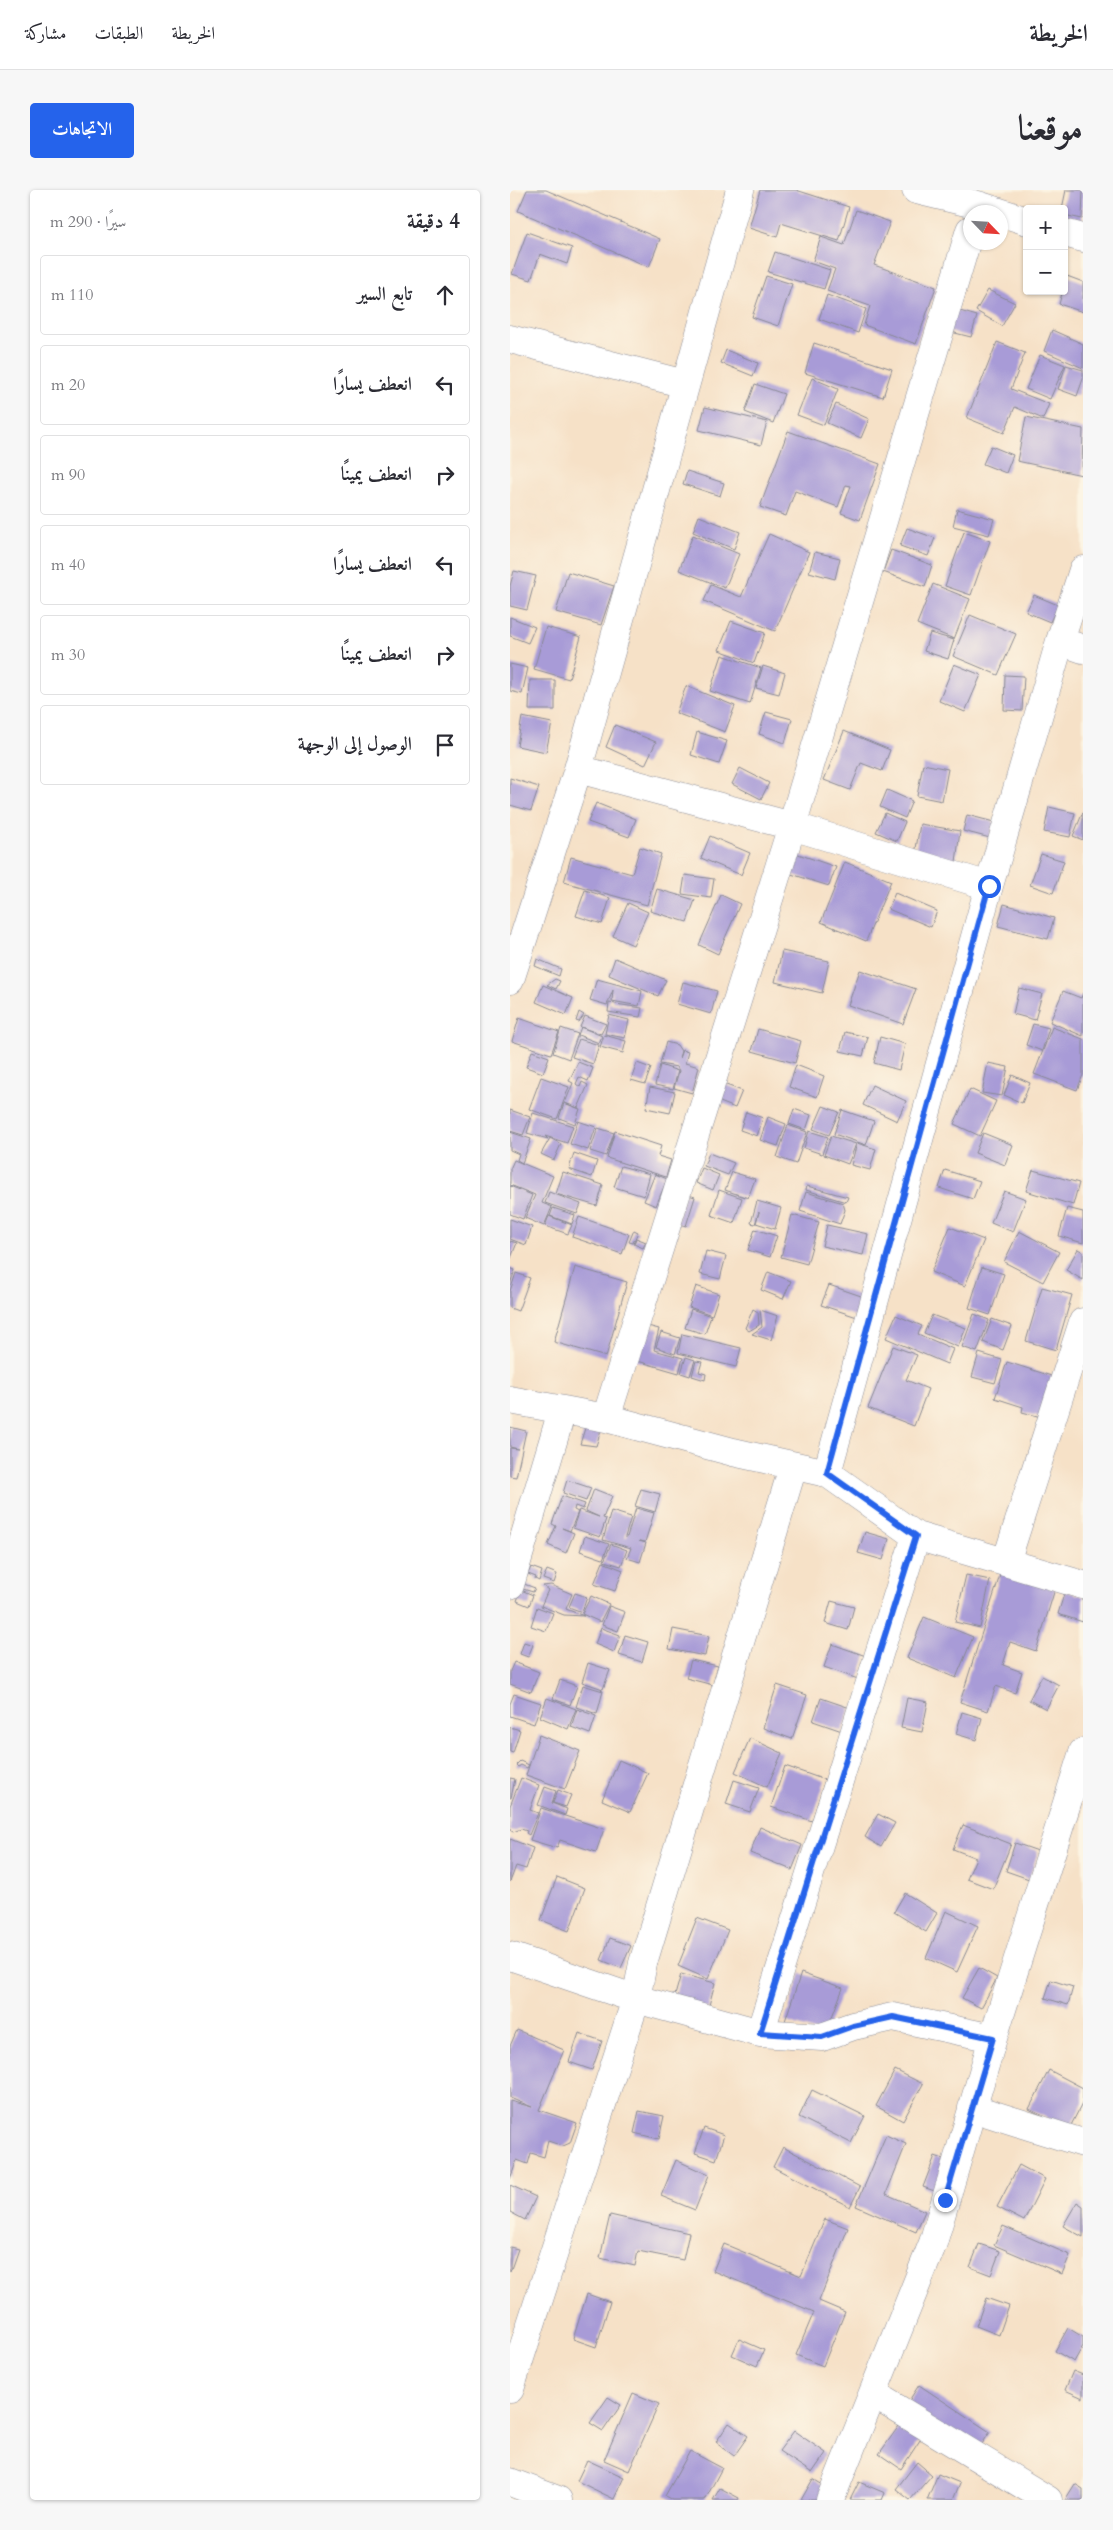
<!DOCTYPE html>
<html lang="ar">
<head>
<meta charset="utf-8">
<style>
  :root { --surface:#fff; --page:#f7f7f7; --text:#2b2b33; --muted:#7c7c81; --line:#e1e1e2; --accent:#2563eb }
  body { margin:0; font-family:Cardo,Amiri,serif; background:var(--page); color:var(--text); direction:rtl }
  .controls { position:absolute; right:15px; top:15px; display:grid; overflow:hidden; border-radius:5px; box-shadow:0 1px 4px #0004 }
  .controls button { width:45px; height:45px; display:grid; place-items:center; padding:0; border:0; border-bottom:1px solid var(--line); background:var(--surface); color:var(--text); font:25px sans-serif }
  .compass { position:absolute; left:453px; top:15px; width:45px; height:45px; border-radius:50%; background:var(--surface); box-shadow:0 1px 4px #0004; rotate:115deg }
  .stop { position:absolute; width:15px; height:15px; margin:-11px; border:4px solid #2563eb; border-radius:50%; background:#fff }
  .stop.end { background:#2563eb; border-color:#fff; box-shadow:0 1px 5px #0008 }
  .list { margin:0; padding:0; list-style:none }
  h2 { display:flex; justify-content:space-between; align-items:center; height:65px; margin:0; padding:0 20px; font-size:21px }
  h2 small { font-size:16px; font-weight:400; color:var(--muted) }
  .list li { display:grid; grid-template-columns:32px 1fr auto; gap:15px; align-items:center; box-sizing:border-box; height:80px; margin:0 10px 10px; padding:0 10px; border:1px solid var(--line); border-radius:5px }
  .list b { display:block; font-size:19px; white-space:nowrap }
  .list em { font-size:16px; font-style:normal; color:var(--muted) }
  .icon { flex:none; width:28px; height:28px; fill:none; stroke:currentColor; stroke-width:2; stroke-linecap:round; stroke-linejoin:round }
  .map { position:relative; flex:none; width:573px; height:2310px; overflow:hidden; direction:ltr; border-radius:5px }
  header { display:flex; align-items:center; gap:30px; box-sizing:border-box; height:70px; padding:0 25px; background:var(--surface); border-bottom:1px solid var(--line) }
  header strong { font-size:24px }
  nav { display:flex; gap:28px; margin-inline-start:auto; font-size:18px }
  .intro { display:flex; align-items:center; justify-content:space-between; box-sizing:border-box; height:120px; padding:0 30px }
  h1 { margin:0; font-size:35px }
  .button { padding:12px 22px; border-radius:5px; background:var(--accent); color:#fff; font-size:18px; font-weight:700 }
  main { display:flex; gap:30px; padding:0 30px }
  aside { flex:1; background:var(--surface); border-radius:5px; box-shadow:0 1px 4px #0004 }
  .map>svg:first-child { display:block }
</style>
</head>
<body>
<header>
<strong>الخريطة</strong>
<nav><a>الخريطة</a><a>الطبقات</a><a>مشاركة</a></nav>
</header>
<div class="intro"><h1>موقعنا</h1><a class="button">الاتجاهات</a></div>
<main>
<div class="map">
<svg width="573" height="2310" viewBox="0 0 573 2310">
  <rect width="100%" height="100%" fill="#fcf5e5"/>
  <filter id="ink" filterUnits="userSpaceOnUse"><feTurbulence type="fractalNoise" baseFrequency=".02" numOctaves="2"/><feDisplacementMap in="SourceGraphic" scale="10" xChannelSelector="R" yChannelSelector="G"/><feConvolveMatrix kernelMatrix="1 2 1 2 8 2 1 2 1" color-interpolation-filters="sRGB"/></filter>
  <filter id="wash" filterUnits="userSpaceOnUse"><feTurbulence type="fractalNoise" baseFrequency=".0096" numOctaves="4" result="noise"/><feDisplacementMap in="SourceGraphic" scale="20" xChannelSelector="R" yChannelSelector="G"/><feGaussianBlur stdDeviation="1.12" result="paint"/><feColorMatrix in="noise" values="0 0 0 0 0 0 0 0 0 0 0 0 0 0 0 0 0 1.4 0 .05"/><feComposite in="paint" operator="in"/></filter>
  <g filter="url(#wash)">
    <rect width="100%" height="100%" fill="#f6e1c7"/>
    <g id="blocks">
      <!-- building -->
      <path fill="#a89bd7" d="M17,0H36L150,49L139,77L8,21Z
        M250,0H286L339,17L329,51L271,33L267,47L239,38Z
        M556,0H573L572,29L554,25V19H552Z
        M346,20L380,32L364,75L426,97L406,154L354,135L360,116L317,101L325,79L303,71L311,47L334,55Z
        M17,42L62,58L57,74L30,64L21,90L2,84Z
        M265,62L320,80L314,99L258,82Z
        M256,86L282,94L268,136L242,127Z
        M557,86L573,92V122L549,114Z
        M478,100L505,113L492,136L466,121Z
        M317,105L356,119L348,143L309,129Z
        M443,119L467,126L461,147L437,141Z
        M542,140L573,154V178L534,161Z
        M487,152L515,163L501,199L539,214L533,229L505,217L494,243L457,228Z
        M304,153L382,179L373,207L295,183Z
        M216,160L248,173L243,186L211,173Z
        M530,165L555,175L540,209L516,199Z
        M556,175L573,180V189L567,206L548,199Z
        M302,188L328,199L314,235L287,225Z
        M245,194L274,204L263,233L235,222Z
        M326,214L359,229L351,248L317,233Z
        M195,217L257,232L251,255L189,240Z
        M516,227L573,239L572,285L507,271Z
        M278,241L370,274L350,330L331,323L341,296L336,295L328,317L285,301L276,326L250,317Z
        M481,256L503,265L496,283L473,274Z
        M177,281L214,293L210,306L173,294Z
        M447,319L484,329L479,345L443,336Z
        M189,326L230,342L224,359L183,342Z
        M397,338L425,348L418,366L390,356Z
        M454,342L480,351L461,405L435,396Z
        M259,344L299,362L265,441L194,411L201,395L231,407Z
        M183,345L229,364L215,398L169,380Z
        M381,360L422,375L415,397L373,382Z
        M305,362L330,368L325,389L299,382Z
        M4,381L26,386L17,420L0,416V396Z
        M58,382L104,396L91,435L46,422Z
        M423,394L460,409L444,449L407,434Z
        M524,405L548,415L540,432L516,422Z
        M460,425L506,444L488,485L443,466Z
        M0,427L25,437L18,453L0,446Z
        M221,431L255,443L244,473L209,460Z
        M36,437L71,447L59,489L24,479Z
        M420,443L444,450L438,469L414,461Z
        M212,465L251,478L240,514L200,501Z
        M0,474L18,478L12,504L0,501Z
        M444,474L471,485L455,522L429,511Z
        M253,476L275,483L269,504L246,498Z
        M495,485L514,486L512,521L494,520Z
        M20,490H45V520H19Z
        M176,496L225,516L215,542L166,523Z
        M256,522L282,529L275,553L249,544Z
        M12,527L42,533L36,562L7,556Z
        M105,535L146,552L135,575L96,557Z
        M334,541L380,560L372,581L351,573L340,600L314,590Z
        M187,542L217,551L209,574L181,565Z
        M413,574L438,579L432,611L407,606Z
        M230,578L259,593L251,609L222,594Z
        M0,588L29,597L21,621L0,615Z
        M377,600L402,611L395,628L370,617Z
        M86,613L126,629L119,647L78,632Z
        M539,617L565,623L560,647L534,642Z
        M573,622V650L563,646Z
        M375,623L395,632L387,651L366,642Z
        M457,625L484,632L480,648L453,641Z
        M410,634L450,641L446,672L405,665Z
        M200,646L240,663L231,685L191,668Z
        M130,657L151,664L137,715L54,692L61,667L122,684Z
        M285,663L326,677L319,696L278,683Z
        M531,664L554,671L543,703L520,695Z
        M335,672L381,691L356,751L311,732Z
        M175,685L204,689L201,708L172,704Z
        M147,699L185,710L177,732L140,721Z
        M75,700L100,708L92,734L66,726Z
        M385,703L427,721L421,737L378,719Z
        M211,705L230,714L208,764L189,755Z
        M118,713L138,722L123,755L103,746Z
        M494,714L544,728L538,749L488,736Z
        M272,761L319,771L312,803L265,792Z
        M105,768L156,790L148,806L99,785Z
        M27,769L51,779L49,786L25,776Z
        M350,780L406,799L393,834L338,815Z
        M45,789L50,791L46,799L37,795Z
        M87,789L132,801L129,816L102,811L103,800L97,815L80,810Z
        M173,792L207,801L201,824L167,814Z
        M33,795L63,808L56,825L26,812Z
        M509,798L532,804L525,830L503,824Z
        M553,801L571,808L573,803V846L540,832Z
        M99,813L132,818L130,827L98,822Z
        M69,822L74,825L69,832L66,831Z
        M99,825L119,830L115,848L95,844Z
        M75,826L96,834L91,844L70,837Z
        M9,828L49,842L41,864L2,851Z
        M523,834L539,838L532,861L516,855Z
        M71,837L92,846L89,853L68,845Z
        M542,837L573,849V885L567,900L524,884Z
        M51,838L68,844L59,869L43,863Z
        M248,839L291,851L285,873L242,861Z
        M335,842L358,847L353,866L330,861Z
        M94,845L116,851L113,863L90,857Z
        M370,847L395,854L389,880L364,873Z
        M69,849L89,855L83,874L62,867Z
        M156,852L167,855L171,861L169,868L172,860L178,862L175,873L189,877L182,903L164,898L169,881L167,877L150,874Z
        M22,861L39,867L33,883L16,877Z
        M68,872L83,878L78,891L69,887L66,894L70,897L72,892L78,895L68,918L55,913L63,893L59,891Z
        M127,873L141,878L135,894L121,890Z
        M478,873L498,877L492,906L472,903Z
        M150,875L168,881L163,899L145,895Z
        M286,875L314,886L307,907L279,897Z
        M502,885L520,893L512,913L494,905Z
        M31,887L59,897L47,929L19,919Z
        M211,893L232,901L225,918L205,910Z
        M362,895L396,911L387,931L353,915Z
        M140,897L165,902L160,923L136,918Z
        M460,899L486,911L470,946L444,934Z
        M54,913L70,919L65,934L49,928Z
        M313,916L329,922L319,945L303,939Z
        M284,919L301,925L296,940L279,934Z
        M0,920L20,927L13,945L0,941Z
        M332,920L364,931L356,955L324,944Z
        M236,922L253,928L247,946L230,940Z
        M23,923L63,936L57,953L35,946L38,949L17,943Z
        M258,927L276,934L268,956L250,950Z
        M68,931L86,937L78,960L60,954Z
        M278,935L297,942L286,974L267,967Z
        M88,938L104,943L96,966L80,961Z
        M105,941L151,956L148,966L161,970L156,987L97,968Z
        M299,941L318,947L312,964L294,958Z
        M0,942L21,949L12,973L7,970L9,964L0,960Z
        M473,943L503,955L495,975L465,963Z
        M321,946L346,954L338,974L314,965Z
        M40,948L51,954L44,970L31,964Z
        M347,953L366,959L360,980L341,975Z
        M64,963L87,971L82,987L59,979Z
        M199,963L224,973L218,985L194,976Z
        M4,970L43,986L32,1013L42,1017L34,1036L15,1028L25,1005L0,995V979Z
        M111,976L140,984L134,1006L104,997Z
        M192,978L209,985L203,1000L186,993Z
        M435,980L470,991L463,1009L429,998Z
        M523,980L569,993L563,1015L516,1001Z
        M53,982L93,995L87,1016L46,1004Z
        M222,982L245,989L238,1008L215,1000Z
        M145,984L157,989L146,1016L134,1011Z
        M0,996L22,1005L13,1029L0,1024Z
        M297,996L338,1007L336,1012L296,1000Z
        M209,1000L232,1008L224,1033L201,1025Z
        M494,1001L516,1009L503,1042L481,1033Z
        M39,1002L71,1014L67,1024L35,1013Z
        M296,1002L333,1013L335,1020L330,1034L290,1021Z
        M175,1004L185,1007L176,1036L166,1033Z
        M247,1011L271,1018L265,1039L246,1033L249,1022L245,1034L241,1033Z
        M43,1018L65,1025L62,1034L40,1026Z
        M557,1018L573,1022V1053L549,1046Z
        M282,1025L309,1032L297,1074L271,1067Z
        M39,1026L62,1035L58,1044L35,1036Z
        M69,1027L119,1044L112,1064L62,1047Z
        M0,1029L22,1037L16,1055L0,1049Z
        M317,1035L358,1044L353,1065L312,1056Z
        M440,1037L474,1050L455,1096L421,1082Z
        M245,1039L267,1046L260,1067L238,1060Z
        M124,1040L128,1042L123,1053L119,1052Z
        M509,1041L549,1062L533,1092L494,1072Z
        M126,1048L136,1052L133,1058L124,1054Z
        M0,1051L7,1053L0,1070Z
        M568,1059L573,1062V1090L556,1080Z
        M196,1061L216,1066L210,1089L190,1084Z
        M65,1077L117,1092L96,1167L44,1152Z
        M472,1077L494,1084L480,1125L459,1118Z
        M0,1078L5,1080L0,1094Z
        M258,1082L281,1091L273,1109L251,1100Z
        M6,1083L20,1088L8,1121L0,1118V1101Z
        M319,1095L357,1108L350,1128L311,1115Z
        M186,1096L209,1104L202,1125L179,1117Z
        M532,1097L562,1105L546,1160L516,1151Z
        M181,1119L201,1126L195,1144L175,1138Z
        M243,1119L248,1122L249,1135L239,1141L235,1138Z
        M250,1120L268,1126L261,1150L242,1144L252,1137Z
        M464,1124L479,1130L467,1162L452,1157Z
        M386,1125L412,1136L408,1144L443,1159L437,1174L376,1148Z
        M422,1125L456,1138L448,1157L414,1143Z
        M482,1129L502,1136L493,1160L473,1152Z
        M134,1135L149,1139L144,1160L173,1168L169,1183L124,1170Z
        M151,1142L170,1148L165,1164L146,1157Z
        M172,1144L231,1158L226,1177L168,1163Z
        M383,1156L407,1165L396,1190L418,1199L404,1236L358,1218Z
        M469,1163L492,1170L485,1193L462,1187Z
        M176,1167L185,1170L180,1186L171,1183Z
        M186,1171L192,1172L189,1182L196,1184L195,1190L182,1186Z
        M497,1172L551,1189L539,1229L512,1222L513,1217L485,1208Z
        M76,1235L91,1240L86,1256L70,1254Z
        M0,1237L16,1241L6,1287L0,1286V1258L8,1259L0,1257Z
        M57,1290L81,1298L76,1311L53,1303Z
        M84,1299L102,1306L93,1328L96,1329L90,1347L63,1338L69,1320L89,1327L76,1321Z
        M131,1299L150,1304L145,1322L125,1316Z
        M52,1306L75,1314L73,1319L65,1316L64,1320L68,1322L60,1341L52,1338L64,1343L56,1363L38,1355L46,1336L42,1334Z
        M126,1318L144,1323L135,1352L129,1351L136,1353L130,1372L117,1368L121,1358L93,1350L101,1321L121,1327L115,1347H117Z
        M355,1342L379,1349L373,1370L348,1363Z
        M75,1346L99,1354L93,1369L70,1361Z
        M101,1354L117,1360L111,1376L94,1371Z
        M496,1366L545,1399L526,1461L500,1452L493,1475L512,1482L505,1503L486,1496L478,1521L450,1512Z
        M93,1372L113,1380L105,1401L84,1394Z
        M21,1377L32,1381L29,1391L25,1389L26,1387L18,1384Z
        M37,1380L47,1384L44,1393L33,1389Z
        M456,1385L480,1390L470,1438L445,1432Z
        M14,1394L25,1398L23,1402L13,1399Z
        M41,1395L62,1404L56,1419L74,1426L54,1425L31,1416L38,1400L33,1396Z
        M11,1400L23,1405L19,1416L7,1411Z
        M555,1401L573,1406V1432L548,1424Z
        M65,1403L77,1407L72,1422L59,1417Z
        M81,1406L99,1414L90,1432L72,1424Z
        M321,1411L344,1417L338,1440L315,1433Z
        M99,1416L115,1422L108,1441L92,1435Z
        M27,1417L43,1423L36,1441L21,1436Z
        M414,1427L463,1447L446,1488L397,1468Z
        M91,1438L110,1445L104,1462L85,1454Z
        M163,1439L199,1446L195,1466L159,1459Z
        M115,1445L138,1452L132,1472L109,1465Z
        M14,1452L23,1455L18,1467L10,1464Z
        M322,1454L356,1466L348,1489L314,1477Z
        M181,1470L208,1476L203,1495L176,1488Z
        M4,1472L29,1482L21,1502L0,1494V1481Z
        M78,1473L100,1480L93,1499L72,1492Z
        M532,1486L549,1495L536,1519L519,1510Z
        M50,1490L67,1496L60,1515L43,1509Z
        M73,1495L93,1501L87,1524L66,1517Z
        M267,1495L297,1505L282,1549L253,1538Z
        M4,1504L31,1513L24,1534L0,1526V1514Z
        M37,1508L66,1519L58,1539L30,1527Z
        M311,1508L340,1518L332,1541L303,1531Z
        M397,1508L418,1512L412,1542L391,1538Z
        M67,1519L86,1526L80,1544L61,1537Z
        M452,1522L472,1528L466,1550L446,1544Z
        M0,1537L10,1540L3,1563L0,1562Z
        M29,1545L70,1561L55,1599L16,1585Z
        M240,1548L272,1563L257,1597L225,1582Z
        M109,1570L138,1583L120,1622L92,1610Z
        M10,1571L19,1575L17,1578L11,1575L8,1577L6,1575Z
        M275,1576L315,1590L302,1631L261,1617Z
        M0,1588L5,1589L1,1608H0Z
        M11,1588L29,1595L20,1620L28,1623L19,1645L16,1643L17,1641L11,1639L3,1642L0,1640V1616Z
        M224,1590L249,1598L240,1622L216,1614Z
        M35,1597L46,1601L42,1613L57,1619L55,1625L28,1615Z
        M48,1600L61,1605L56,1617L43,1613Z
        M31,1618L94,1639L86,1662L50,1650L47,1658L20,1650Z
        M368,1624L385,1633L371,1657L355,1647Z
        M453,1635L501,1654L483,1699L457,1689L466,1668L443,1659Z
        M250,1637L292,1655L282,1680L240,1663Z
        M0,1649L23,1658L16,1679L6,1676L0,1692Z
        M505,1653L528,1661L519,1689L496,1681Z
        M47,1687L75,1698L59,1741L31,1730Z
        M395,1703L427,1723L416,1742L384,1722Z
        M436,1721L468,1736L447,1782L416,1768Z
        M187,1728L218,1740L198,1789L168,1776Z
        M100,1748L121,1756L111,1778L91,1770Z
        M469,1778L487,1788L471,1818L452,1808Z
        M291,1783L333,1798L315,1845L275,1831Z
        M171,1784L205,1793L198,1819L164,1809Z
        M541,1790L563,1797L558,1815L535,1808Z
        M7,1840L54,1860L29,1920L67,1933L60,1953L53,1956L38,1951L34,1967L21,1963L18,1974L7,1970L0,1989V1911L22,1917L0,1908V1856Z
        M69,1843L92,1851L82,1880L59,1872Z
        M385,1880L413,1894L393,1931L366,1916Z
        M539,1880L573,1898V1912L559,1939L519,1919Z
        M302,1900L355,1926L341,1953L289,1927Z
        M129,1921L154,1926L149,1949L124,1943Z
        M194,1938L214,1945L206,1970L185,1963Z
        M376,1945L396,1954L376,2004L415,2021L406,2042L346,2016Z
        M273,1957L350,1997L340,2017L263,1977Z
        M425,1966L447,1974L436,2005L413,1997Z
        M166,1970L199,1985L185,2020L151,2006Z
        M509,1975L535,1989L514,2031L487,2017Z
        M0,1995L26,2007L15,2030L0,2022Z
        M567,2012L573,2016V2047L553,2036Z
        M100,2025L179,2043L173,2070L128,2061L125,2076L90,2068Z
        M315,2029L338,2038L309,2111L335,2122L313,2176L286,2165L304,2122L203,2081L214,2054L291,2086Z
        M493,2036L560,2065L552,2084L484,2055Z
        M469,2054L490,2061L481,2085L460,2077Z
        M0,2057L8,2059L0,2082Z
        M77,2104L100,2112L86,2157L63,2149Z
        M476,2108L499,2116L489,2145L466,2136Z
        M558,2138L573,2147V2156L564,2172L545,2161Z
        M229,2149L254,2160L247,2176L222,2165Z
        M563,2181L573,2185V2208L555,2200Z
        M409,2195L480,2242L466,2263L395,2217Z
        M123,2203L149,2214L119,2281L94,2270Z
        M98,2207L111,2215L93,2241L80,2233Z
        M219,2233L238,2246L224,2266L206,2252Z
        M391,2233L412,2247L391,2279L369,2264Z
        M284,2241L316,2263L302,2283L269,2261Z
        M180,2261L212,2278L195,2310H162L155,2306Z
        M77,2270L114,2287L104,2309L67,2291Z
        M407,2272L422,2285L400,2310L386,2299Z
        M428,2284L450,2293L443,2310H417Z
        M303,2289L323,2301L317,2310H291Z
        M349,2292L375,2303L372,2310H340Z
        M565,2294L573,2299V2310H555Z
        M210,2298L229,2308L228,2310H203Z"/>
    </g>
  </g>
  <g filter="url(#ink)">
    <use href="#blocks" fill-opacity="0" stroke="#888892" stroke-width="1"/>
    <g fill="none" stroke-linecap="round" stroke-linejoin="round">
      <defs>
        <path id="minor" d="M406,0L468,15L517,31
          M554,43L573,48
          M0,149L175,194
          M550,451L573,459
          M68,579L282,636L479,696
          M0,790L68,579L230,0
          M0,1210L96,1228L223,1262L317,1283L406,1346L573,1395
          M96,1228L282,636L460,40
          M317,1283L479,696L550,451L573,380
          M496,1372L573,1132
          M0,1395L52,1221
          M0,1766L126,1809L250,1843L312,1847L343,1836L383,1827L483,1848
          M250,1843L406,1346
          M462,1918L573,1953
          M0,2199L126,1809L133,1773L283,1277
          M363,2204L538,2310
          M0,2292L48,2310
          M320,2310L423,2053L483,1848L573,1562"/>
      </defs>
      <!-- minor casing -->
      <use href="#minor" stroke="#888892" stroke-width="29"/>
      <!-- minor -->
      <use href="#minor" stroke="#fff" stroke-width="28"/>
    </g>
  </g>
  <g fill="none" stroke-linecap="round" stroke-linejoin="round" filter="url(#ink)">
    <!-- route -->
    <path stroke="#2563eb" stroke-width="6" d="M435,2010L483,1848L383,1827L343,1836L312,1847L250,1843L406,1346L317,1283L479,696"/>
  </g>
</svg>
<div class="controls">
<button>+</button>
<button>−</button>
</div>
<svg class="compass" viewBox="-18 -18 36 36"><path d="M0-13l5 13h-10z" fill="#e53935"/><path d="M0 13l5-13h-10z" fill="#7c7c81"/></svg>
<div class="stop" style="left:479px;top:696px"></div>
<div class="stop end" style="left:435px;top:2010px"></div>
</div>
<aside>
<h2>4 دقيقة<small>سيرًا · 290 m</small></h2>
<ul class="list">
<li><svg class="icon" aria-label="ahead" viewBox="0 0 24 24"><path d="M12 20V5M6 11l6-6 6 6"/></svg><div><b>تابع السير</b></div><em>110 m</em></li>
<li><svg class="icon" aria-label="left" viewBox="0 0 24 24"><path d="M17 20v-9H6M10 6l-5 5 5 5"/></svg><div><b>انعطف يسارًا</b></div><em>20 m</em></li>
<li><svg class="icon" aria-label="right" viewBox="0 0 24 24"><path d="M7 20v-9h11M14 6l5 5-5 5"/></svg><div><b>انعطف يمينًا</b></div><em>90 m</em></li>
<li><svg class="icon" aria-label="left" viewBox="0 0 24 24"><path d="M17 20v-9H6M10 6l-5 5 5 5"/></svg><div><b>انعطف يسارًا</b></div><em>40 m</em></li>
<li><svg class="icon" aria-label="right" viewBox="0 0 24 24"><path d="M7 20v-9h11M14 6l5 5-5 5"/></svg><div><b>انعطف يمينًا</b></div><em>30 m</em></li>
<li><svg class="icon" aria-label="arrive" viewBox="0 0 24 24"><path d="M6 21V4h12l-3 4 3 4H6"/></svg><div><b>الوصول إلى الوجهة</b></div></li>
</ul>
</aside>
</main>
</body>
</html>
